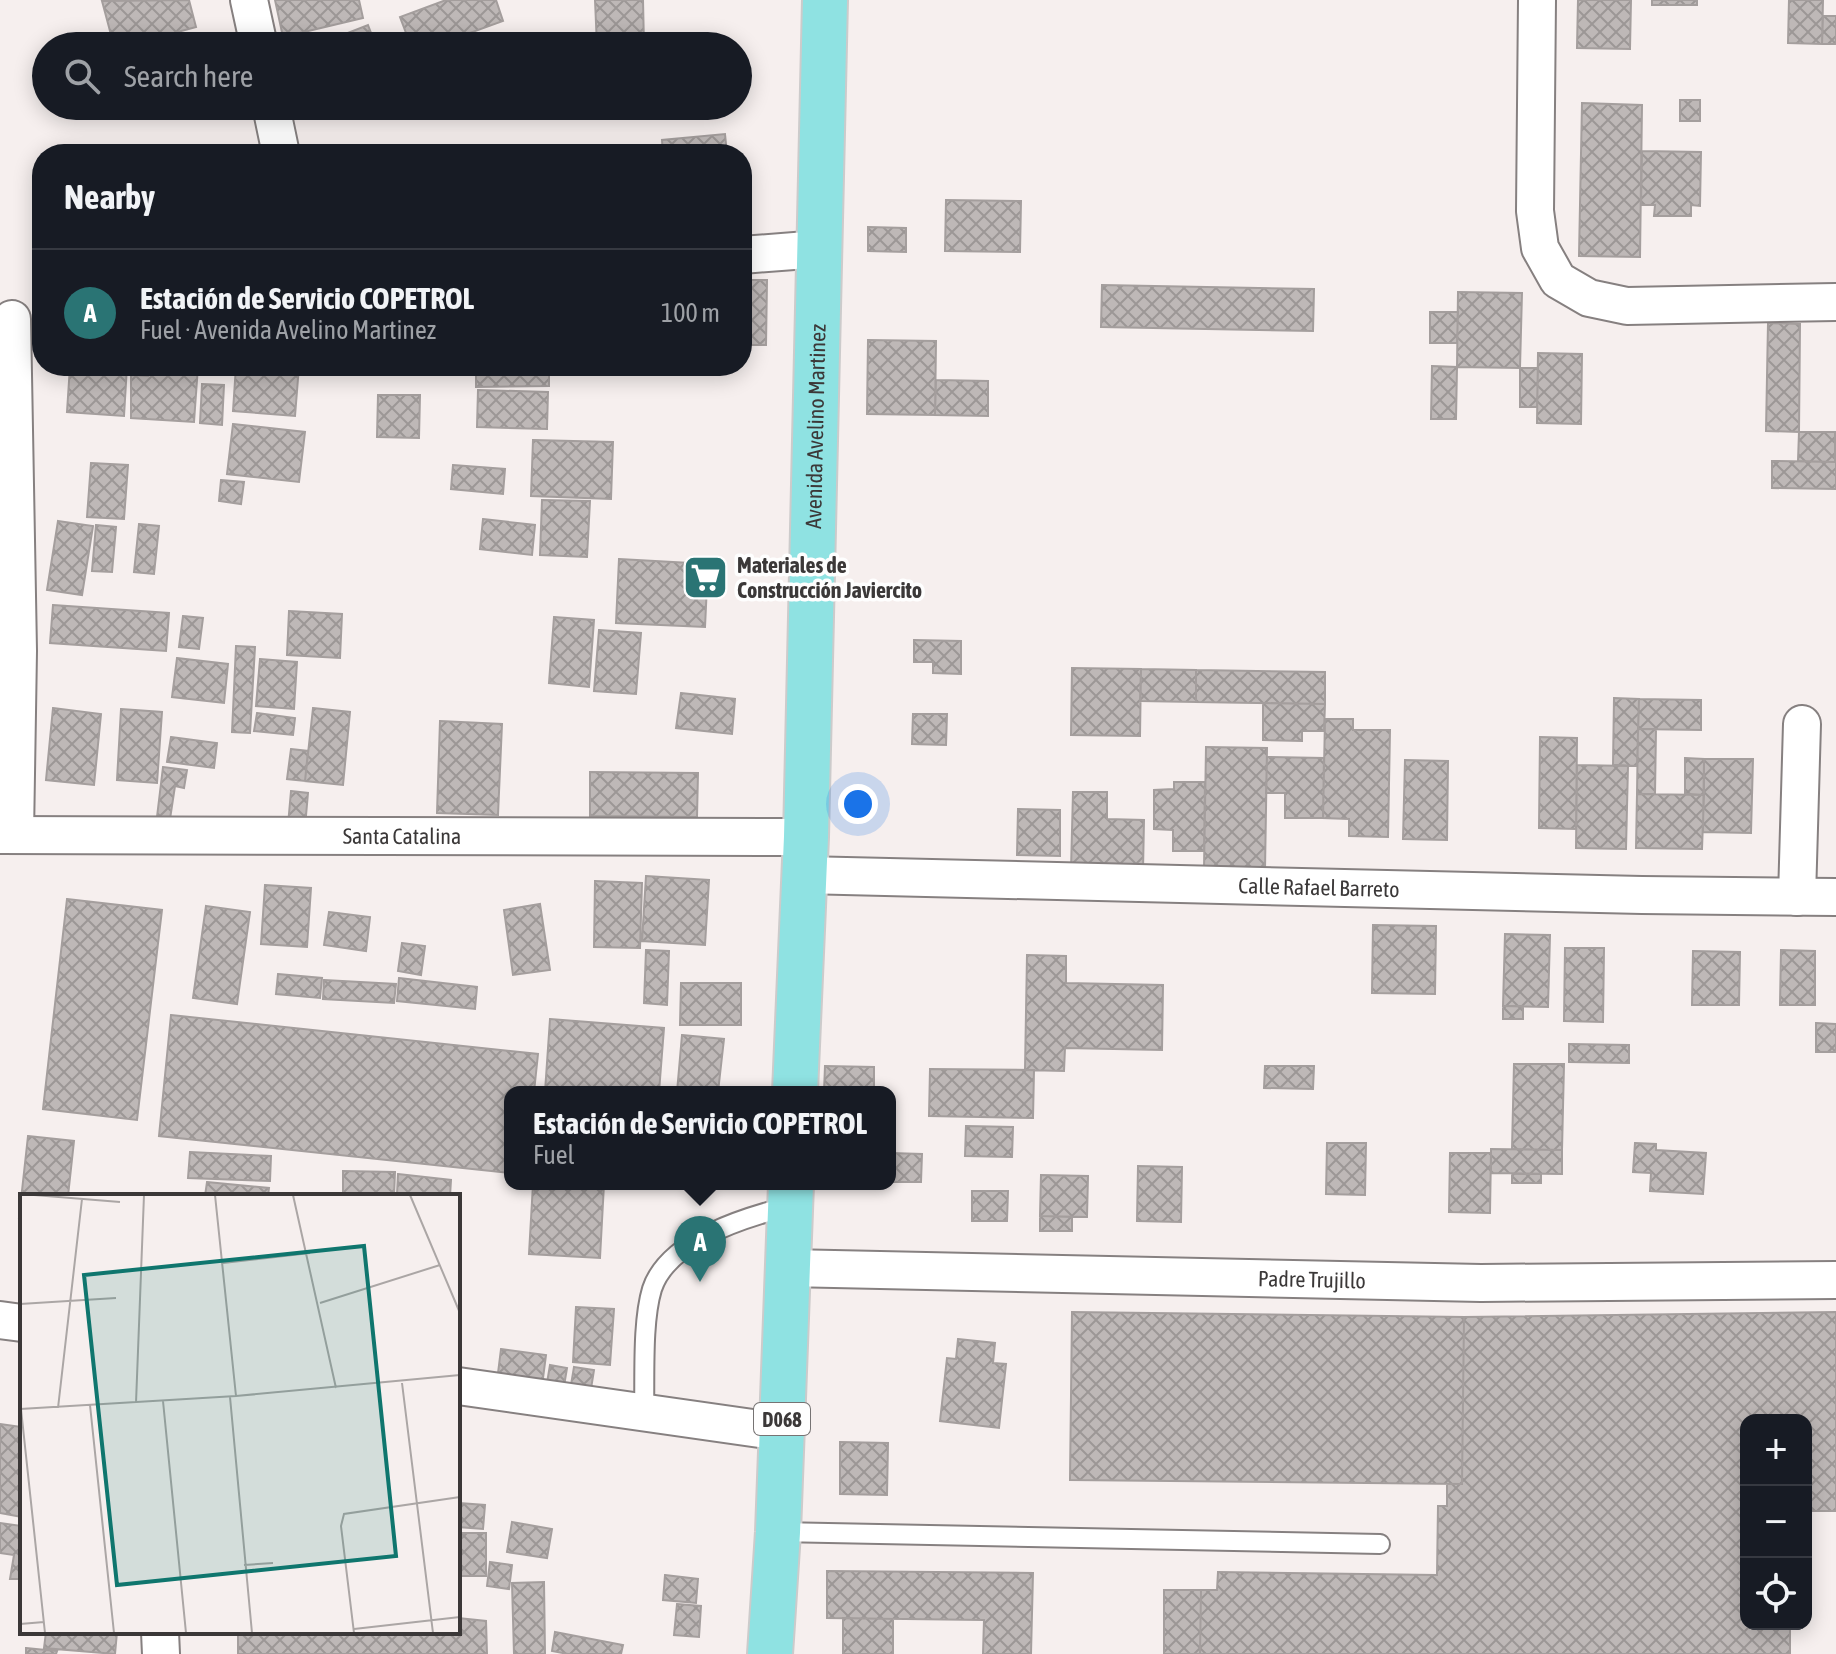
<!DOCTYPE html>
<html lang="en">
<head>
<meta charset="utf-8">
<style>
  :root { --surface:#171b24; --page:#242831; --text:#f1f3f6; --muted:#9ea1a6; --line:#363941; --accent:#2a7474 }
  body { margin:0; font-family:"Asap Condensed",sans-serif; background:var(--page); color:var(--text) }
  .controls { position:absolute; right:24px; bottom:24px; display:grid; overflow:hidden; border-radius:16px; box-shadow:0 4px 20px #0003 }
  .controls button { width:72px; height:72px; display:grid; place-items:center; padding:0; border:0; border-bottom:2px solid var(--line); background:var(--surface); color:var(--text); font:40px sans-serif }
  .you { position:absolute; left:858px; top:804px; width:28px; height:28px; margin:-20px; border:6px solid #fff; border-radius:50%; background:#1a73e8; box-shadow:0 0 0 12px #1a73e833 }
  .badge { display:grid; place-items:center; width:52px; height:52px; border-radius:50%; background:var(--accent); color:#fff; font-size:26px; font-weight:700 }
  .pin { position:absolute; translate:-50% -66px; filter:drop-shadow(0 2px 4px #0008) }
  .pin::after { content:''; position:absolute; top:42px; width:28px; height:24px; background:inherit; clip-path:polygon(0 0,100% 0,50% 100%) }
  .popup { position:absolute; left:504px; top:1086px; width:392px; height:104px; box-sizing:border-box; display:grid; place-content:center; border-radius:16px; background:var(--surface); filter:drop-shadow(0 2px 6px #0005); font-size:26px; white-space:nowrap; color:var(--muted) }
  .popup b { font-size:30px; color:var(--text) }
  .popup::after { content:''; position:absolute; left:50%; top:100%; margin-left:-16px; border:16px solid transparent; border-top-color:var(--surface) }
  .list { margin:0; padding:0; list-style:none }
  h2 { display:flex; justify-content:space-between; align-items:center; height:104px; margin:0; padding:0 32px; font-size:34px }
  h2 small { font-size:26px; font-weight:400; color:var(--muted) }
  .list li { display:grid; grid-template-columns:52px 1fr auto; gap:24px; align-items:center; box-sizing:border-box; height:128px; padding:0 32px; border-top:2px solid var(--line) }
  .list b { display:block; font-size:30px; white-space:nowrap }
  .list p { margin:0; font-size:26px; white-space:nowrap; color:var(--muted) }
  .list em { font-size:26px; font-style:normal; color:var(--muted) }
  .icon { flex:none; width:44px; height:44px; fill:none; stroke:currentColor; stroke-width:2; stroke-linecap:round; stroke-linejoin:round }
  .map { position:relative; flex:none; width:1836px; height:1654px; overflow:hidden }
  .search { position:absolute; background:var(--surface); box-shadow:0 4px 20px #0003; left:32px; top:32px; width:720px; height:88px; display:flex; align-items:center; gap:20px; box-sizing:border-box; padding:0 28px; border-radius:44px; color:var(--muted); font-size:30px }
  .panel { position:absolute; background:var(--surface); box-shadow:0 4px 20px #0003; left:32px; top:144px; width:720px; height:232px; border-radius:32px }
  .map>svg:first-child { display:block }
</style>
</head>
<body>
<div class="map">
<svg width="1836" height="1654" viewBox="0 0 1836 1654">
  <defs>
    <pattern id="building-cross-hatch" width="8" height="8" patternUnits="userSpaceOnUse" patternTransform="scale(2)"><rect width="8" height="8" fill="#beb8b7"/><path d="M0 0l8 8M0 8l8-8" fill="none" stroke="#9c9796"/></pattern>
  </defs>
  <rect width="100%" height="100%" fill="#f6efee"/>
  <!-- building -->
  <path fill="url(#building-cross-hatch)" stroke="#a49e9d" stroke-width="2" d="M189,0L196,27L126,46H114L102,1Z
    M275,0H359L363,18L283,37Z
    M446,0H496L503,21L434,46H411L400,17Z
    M595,0H643L644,46H597Z
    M1578,0H1631L1630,49L1577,48Z
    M1652,0H1697V5H1652Z
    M1789,0H1823L1822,44L1788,43Z
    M1823,16H1836V44H1822Z
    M368,25L376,46H317V45Z
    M1680,100H1700V121H1680Z
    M1582,103L1642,105L1640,257L1579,256Z
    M725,134L727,154H663L662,140Z
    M203,146L205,154H174Z
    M1642,151L1701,152L1700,206L1691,205V216H1654L1655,205H1641Z
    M946,200L1021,201L1020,252L945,251Z
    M868,227L906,228V252L868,251Z
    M742,280H767L766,345H742Z
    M1102,285L1314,289L1313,331L1101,327Z
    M1458,292L1522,293L1520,368L1457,367Z
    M1430,312H1458L1457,343H1430Z
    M1768,323L1800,324L1799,432L1766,431Z
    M868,340L936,341L935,415L867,414Z
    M1538,353L1582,354L1581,424L1537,423Z
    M70,366H127L124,416L67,412Z
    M151,366H198L194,422L131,418V375L148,376Z
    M236,366H299L295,416L233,411Z
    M476,366H549V386L476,387Z
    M1432,366L1457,367L1456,419H1431Z
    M1520,368H1538L1537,407H1520Z
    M936,380L988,381V416L935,415Z
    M202,384L224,385L222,425L200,423Z
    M478,390L548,392L547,429L477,427Z
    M378,395H420L419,438L377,437Z
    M233,424L305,432L299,482L227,474Z
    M1799,432H1835V462L1798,461Z
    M533,440L613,442L611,499L531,496Z
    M1772,461L1836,462V489L1772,488Z
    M91,463L128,465L124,519L87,517Z
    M453,465L505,469L503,494L451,489Z
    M221,480L244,482L241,504L219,501Z
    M542,500L590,501L587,557L540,555Z
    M483,519L535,525L532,555L480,549Z
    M58,521L93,526L82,595L47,590Z
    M139,524L159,526L154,574L134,572Z
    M96,525L116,527L112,572L92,571Z
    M619,559L708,564L705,627L616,623Z
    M53,605L169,613L166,651L50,643Z
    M289,611L342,614L340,658L287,655Z
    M183,616L203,618L199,649L179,647Z
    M554,617L594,620L589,687L549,683Z
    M599,630L641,633L636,694L594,691Z
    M914,640L961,641V674L933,673V662H914Z
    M236,646L255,647L250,733L232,732Z
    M177,658L228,664L224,703L172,697Z
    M260,659L297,662L294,709L256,706Z
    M1072,668L1141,669L1140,736L1071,735Z
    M1141,669L1196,670V702L1140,701Z
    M1196,670L1325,672V704L1196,702Z
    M681,693L735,699L732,734L676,728Z
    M1614,698L1639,699L1637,766L1613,765Z
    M1639,699L1701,700V730L1638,729Z
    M1263,703L1325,704L1324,731H1302V741L1263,740Z
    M53,708L101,714L94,785L46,780Z
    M313,708L350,712L343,785L305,781Z
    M121,709L162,712L157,783L117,780Z
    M257,713L295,718L293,735L254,731Z
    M913,714H947L946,745L912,744Z
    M1325,719H1353V730H1390L1388,837L1349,836V819L1323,818Z
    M440,721L502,724L498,815L437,813Z
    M1638,729H1656L1655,794H1637Z
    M171,737L217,743L214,768L167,762Z
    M1540,737L1577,738L1576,829L1539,828Z
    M1206,747L1267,748L1265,870L1204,869Z
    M291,749L308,751L305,781L287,779Z
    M1267,757L1324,758L1323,818H1285V793H1266Z
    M1685,758L1704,759V795L1685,794Z
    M1704,759H1753L1751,833L1703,832Z
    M1405,760L1448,761L1447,840L1403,839Z
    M1577,765L1628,766L1626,849L1576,848Z
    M163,767L187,770L184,788L175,786L170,819L157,817Z
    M590,772L698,773L697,817L590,816Z
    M1174,782H1205L1204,851H1173V830L1154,829V790L1174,789Z
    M291,791L308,793L305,827L288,825Z
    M1073,792H1107V819L1144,820L1143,871L1071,870Z
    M1637,794L1704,795L1702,849L1636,848Z
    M1018,809L1060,810V856L1017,855Z
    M646,876L709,880L705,945L642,941Z
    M595,881L642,883L640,948L594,947Z
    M265,885L311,888L307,947L261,944Z
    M67,899L162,910L137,1120L43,1109Z
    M540,904L550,970L513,975L504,910Z
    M206,906L250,912L237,1004L193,998Z
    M329,912L370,917L366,951L324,945Z
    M1373,925L1436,926L1435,994L1372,993Z
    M1505,934L1550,935L1548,1007L1503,1006Z
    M402,943L425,946L421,975L398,971Z
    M1565,948H1604L1603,1022L1564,1021Z
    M646,950L669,951L667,1005L644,1003Z
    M1781,950L1815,951V1005H1780Z
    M1693,951L1740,952L1739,1005H1692Z
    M1027,955L1066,956V983L1163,985L1162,1050L1065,1048L1064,1071L1025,1070Z
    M278,974L322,978L320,998L276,994Z
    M399,978L477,987L475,1009L397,1001Z
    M324,980L396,984L394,1003L323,999Z
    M681,983H741V1025H680Z
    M1503,1006H1523V1019H1503Z
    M171,1015L538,1054L534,1092H510V1173L159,1136Z
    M550,1019L664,1028L659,1092H545Z
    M1816,1023L1836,1024V1052H1816Z
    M682,1035L724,1039L718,1092H677Z
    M1569,1044L1629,1045V1063L1569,1062Z
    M1514,1064H1564L1562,1150L1512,1149Z
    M825,1066L874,1067V1092H824Z
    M1265,1066H1314L1313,1089L1264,1088Z
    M930,1069L1034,1070L1033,1118L929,1116Z
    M966,1126L1013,1127L1012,1157L965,1156Z
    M28,1136L74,1141L68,1196H22V1218H19Z
    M1327,1143H1366L1365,1195L1326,1194Z
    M1635,1143L1656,1144V1150L1706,1153L1703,1194L1650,1191L1651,1173L1633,1172Z
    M1491,1149L1562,1150V1174L1491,1173Z
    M190,1152L271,1156L270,1181L188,1178Z
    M890,1153L922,1154L921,1182H890Z
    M1450,1153H1491L1490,1213L1449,1212Z
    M1138,1166L1182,1167L1181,1222L1137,1221Z
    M343,1171L395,1172L394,1196H343Z
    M398,1174L451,1180L450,1196L397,1194Z
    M1512,1174H1541V1183H1512Z
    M1041,1175L1088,1176L1087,1217L1040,1216Z
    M207,1182L269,1188L268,1196H205Z
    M533,1184H604L600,1258L529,1254Z
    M972,1191H1008L1007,1221H972Z
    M1040,1216L1072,1217V1231H1040Z
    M576,1307L614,1309L610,1365L573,1362Z
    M1072,1312L1464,1317L1462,1484L1070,1480Z
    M1836,1312V1511H1806V1420H1746V1624H1790V1654H1200L1201,1590H1217L1218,1572L1437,1575L1438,1506H1447V1484H1462L1464,1317Z
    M958,1339L995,1343L993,1363L1006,1364L999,1428L940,1421L947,1358L956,1359Z
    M501,1349L546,1355L542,1386L497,1381Z
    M550,1365L567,1368L563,1392L546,1389Z
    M574,1367L594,1370L590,1395L570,1391Z
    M0,1424L22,1427V1517L0,1513Z
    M840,1442L888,1443L887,1495L840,1494Z
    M459,1503L485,1505L483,1529L458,1527Z
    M512,1522L552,1529L547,1558L507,1552Z
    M0,1523L22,1526V1579H10L14,1555L0,1553Z
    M458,1533H486V1576H458Z
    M490,1562L512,1565L509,1589L487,1586Z
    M827,1571L1033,1573L1031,1654H983L984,1620L827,1618Z
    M665,1575L698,1579L696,1603L663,1600Z
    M544,1582L545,1654H514L512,1583Z
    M1164,1590H1201L1200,1654H1164Z
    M677,1604L701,1606L699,1637L674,1635Z
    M458,1618L486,1621L487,1654H238V1632H458Z
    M843,1618L893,1619V1654H843Z
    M46,1632H117L115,1654L44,1648Z
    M555,1632L623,1645L621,1654H568L552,1651Z
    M26,1648L57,1651L56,1654H26Z"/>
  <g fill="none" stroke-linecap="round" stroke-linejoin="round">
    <defs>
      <path id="lane" d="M644,1412C645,1377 642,1322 652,1289C668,1240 746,1217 790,1206
        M778,1532L1380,1544"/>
      <g id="street">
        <path d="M249,0L259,46"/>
        <path d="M1537,0L1535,211L1540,248L1558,280L1589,298L1627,306L1836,302"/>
        <path d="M271,106L281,154"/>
        <path d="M742,255L820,249"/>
        <path d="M12,319L18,651L15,835"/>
        <path id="s1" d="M0,835L806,837"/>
        <path id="s2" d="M803,875L1642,895L1836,897"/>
        <path d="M1797,897L1802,724"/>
        <path id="s3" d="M788,1268L1481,1283L1836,1280"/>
        <path d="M0,1320L22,1323"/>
        <path d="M458,1386L781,1432"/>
        <path d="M160,1632L161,1654"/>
      </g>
      <g id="primary">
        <path id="s4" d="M795,1092L806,837L825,0"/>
        <path d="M770,1654L778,1532L791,1184"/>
      </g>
    </defs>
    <!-- lane casing -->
    <use href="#lane" stroke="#868080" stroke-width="22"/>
    <!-- street casing -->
    <use href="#street" stroke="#868080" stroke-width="40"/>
    <!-- primary casing -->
    <use href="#primary" stroke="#cccbcb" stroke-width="48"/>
    <!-- lane -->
    <use href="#lane" stroke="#fff" stroke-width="18"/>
    <!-- street -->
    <use href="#street" stroke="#fff" stroke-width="36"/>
    <!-- primary -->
    <use href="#primary" stroke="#8fe2e2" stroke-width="44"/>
  </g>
  <!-- icons -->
  <defs>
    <symbol id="supermarket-square" viewBox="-11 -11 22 22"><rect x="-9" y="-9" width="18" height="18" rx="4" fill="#2a7474" stroke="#fefefe"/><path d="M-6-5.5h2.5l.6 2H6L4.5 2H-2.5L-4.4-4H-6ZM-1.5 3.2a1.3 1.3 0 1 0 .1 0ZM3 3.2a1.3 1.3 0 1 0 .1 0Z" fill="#fff"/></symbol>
  </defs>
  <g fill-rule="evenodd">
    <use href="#supermarket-square" x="680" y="552" width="51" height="51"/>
  </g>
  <g text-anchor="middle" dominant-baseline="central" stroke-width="7" stroke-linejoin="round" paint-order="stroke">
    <!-- shield labels -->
    <rect fill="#fefefe" stroke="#767373" stroke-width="2" x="754" y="1403" width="56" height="32" rx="6"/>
    <g font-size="20" font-weight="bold" fill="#3b3838">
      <text x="782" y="1419">D068</text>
    </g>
    <!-- street labels -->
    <g font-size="22" fill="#3b3838" stroke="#fefefe">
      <text stroke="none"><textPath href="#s4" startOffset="666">Avenida Avelino Martinez</textPath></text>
      <text stroke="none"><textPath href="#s1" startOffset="402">Santa Catalina</textPath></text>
      <text stroke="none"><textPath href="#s2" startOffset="516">Calle Rafael Barreto</textPath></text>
      <text stroke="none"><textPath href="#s3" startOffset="524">Padre Trujillo</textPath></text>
    </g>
    <!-- poi labels -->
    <g font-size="22" font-weight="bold" fill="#3b3838" stroke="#fefefe" text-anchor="start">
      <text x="737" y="565">Materiales de<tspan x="737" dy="25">Construcción Javiercito</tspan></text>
    </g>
  </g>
  <!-- overview -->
  <g transform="translate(20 1194)">
    <rect width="440" height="440" fill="#f6efee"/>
    <path fill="none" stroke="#aba6a5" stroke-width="2" d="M14,1L100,8M195,1L216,202M273,1L316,194M390,1L440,119M203,69L290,59M300,109L420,71M0,110L96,104M382,189L413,439M210,203L232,439M143,207L166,439M116,209L124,1M70,211L94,439M38,214L62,5M0,215L216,202L440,181M1,215L25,439M224,371L253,369M0,430L24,428M334,435L440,423M334,439L321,332L324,320L440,303"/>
    <path fill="#0f766e" fill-opacity="0.15" stroke="#0f766e" stroke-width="4" d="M344,52L376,362L97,391L64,81Z"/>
    <rect width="440" height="440" fill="none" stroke="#3b3838" stroke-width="4"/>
  </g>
</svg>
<div class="controls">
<button>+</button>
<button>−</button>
<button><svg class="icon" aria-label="locate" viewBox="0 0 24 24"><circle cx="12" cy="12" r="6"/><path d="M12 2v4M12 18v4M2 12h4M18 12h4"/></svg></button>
</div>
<div class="you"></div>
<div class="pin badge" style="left:700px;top:1282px">A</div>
<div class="popup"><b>Estación de Servicio COPETROL</b>Fuel</div>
<div class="search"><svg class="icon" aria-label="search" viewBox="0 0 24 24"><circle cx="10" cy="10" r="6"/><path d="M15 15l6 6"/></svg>Search here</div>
<section class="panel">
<h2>Nearby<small></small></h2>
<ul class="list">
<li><span class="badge">A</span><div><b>Estación de Servicio COPETROL</b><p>Fuel · Avenida Avelino Martinez</p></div><em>100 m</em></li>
</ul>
</section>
</div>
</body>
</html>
